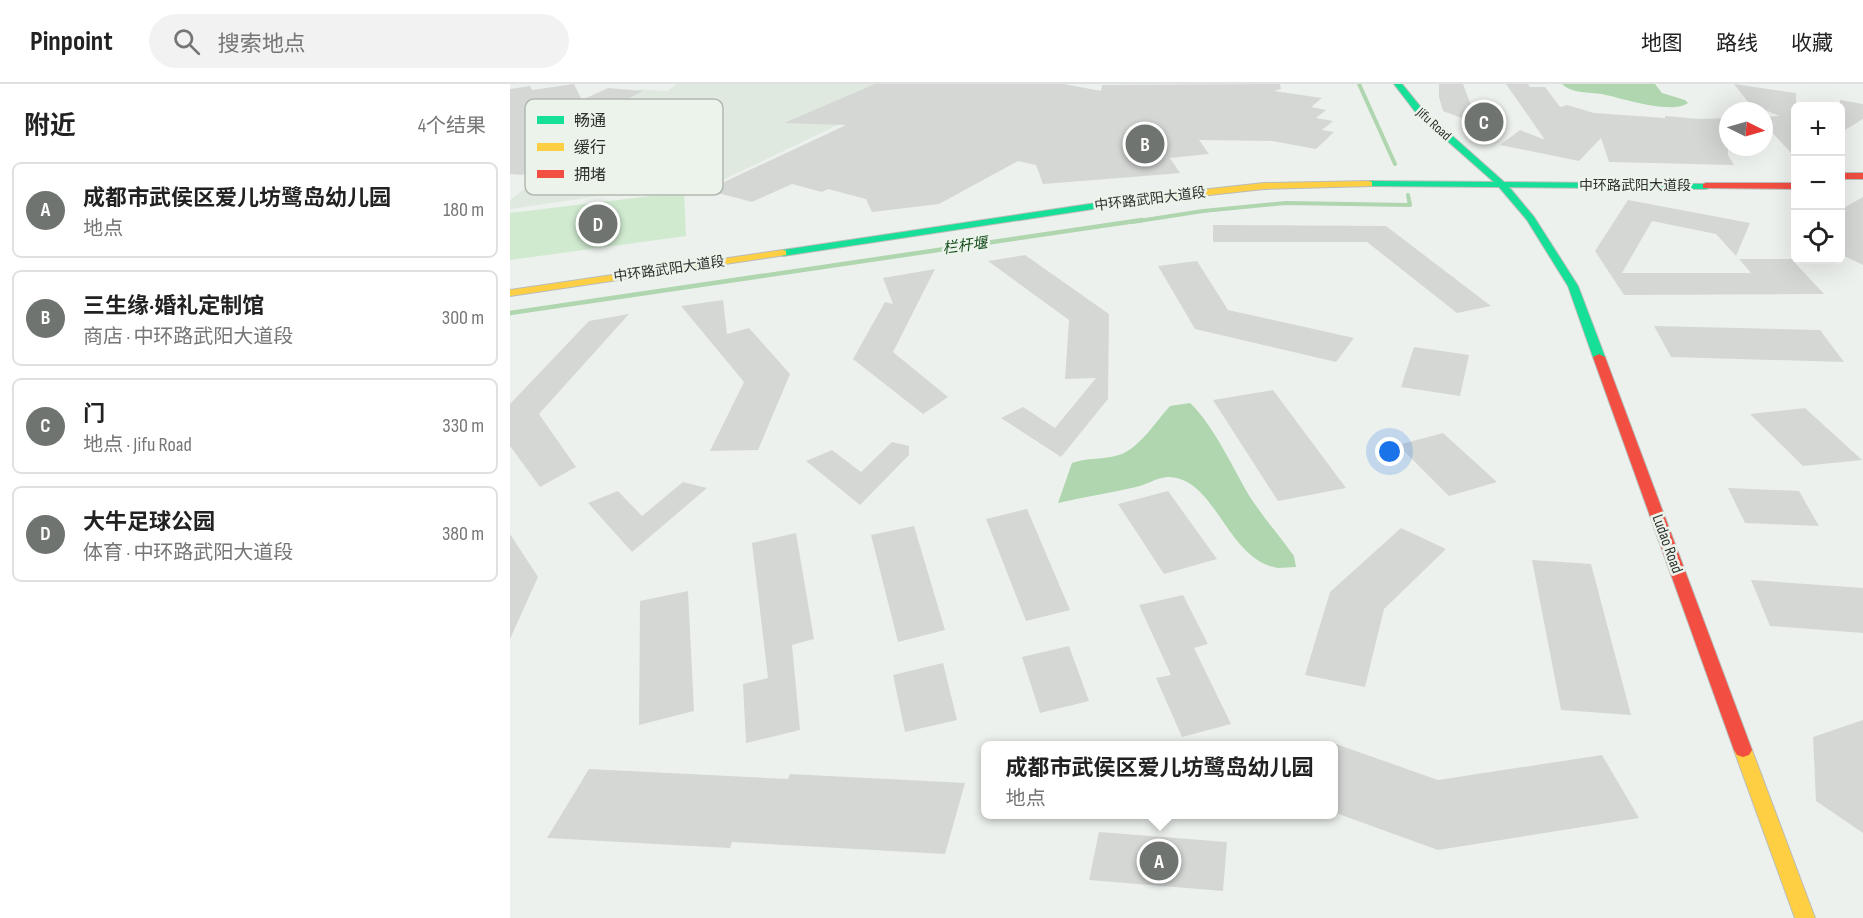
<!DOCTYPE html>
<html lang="zh">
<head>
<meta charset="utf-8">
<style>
  :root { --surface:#fff; --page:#f2f2f2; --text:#222; --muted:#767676; --line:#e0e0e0; --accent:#707470 }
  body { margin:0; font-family:"Sofia Sans Condensed","Noto Sans SC",sans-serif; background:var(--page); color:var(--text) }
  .controls { position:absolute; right:18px; top:18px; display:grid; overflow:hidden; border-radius:9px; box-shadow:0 6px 24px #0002 }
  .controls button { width:54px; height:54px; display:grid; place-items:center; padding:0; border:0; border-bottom:2px solid var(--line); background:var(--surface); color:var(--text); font:30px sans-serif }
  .compass { position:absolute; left:1209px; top:18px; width:54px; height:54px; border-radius:50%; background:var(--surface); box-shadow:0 6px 24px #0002; rotate:95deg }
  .you { position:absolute; left:880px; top:368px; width:21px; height:21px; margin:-15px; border:4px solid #fff; border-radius:50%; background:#1a73e8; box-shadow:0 0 0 9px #1a73e833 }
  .badge { display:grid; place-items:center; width:39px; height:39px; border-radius:50%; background:var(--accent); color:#fff; font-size:20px; font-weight:700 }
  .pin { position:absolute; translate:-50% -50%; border:3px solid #fff; box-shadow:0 2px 6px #0006 }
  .popup { position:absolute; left:471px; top:657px; width:357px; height:78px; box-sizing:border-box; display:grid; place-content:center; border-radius:9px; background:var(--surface); filter:drop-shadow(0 2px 4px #0005); font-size:20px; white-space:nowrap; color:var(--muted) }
  .popup b { font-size:22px; color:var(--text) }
  .popup::after { content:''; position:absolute; left:50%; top:100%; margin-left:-12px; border:12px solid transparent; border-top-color:var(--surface) }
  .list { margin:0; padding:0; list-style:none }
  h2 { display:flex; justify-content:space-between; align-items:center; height:78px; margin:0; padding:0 24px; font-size:26px }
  h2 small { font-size:20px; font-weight:400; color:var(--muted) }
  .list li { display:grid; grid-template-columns:39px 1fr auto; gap:18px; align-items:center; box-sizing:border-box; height:96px; margin:0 12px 12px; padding:0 12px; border:2px solid var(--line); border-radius:9px }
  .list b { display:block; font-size:22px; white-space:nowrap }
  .list p { margin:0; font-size:20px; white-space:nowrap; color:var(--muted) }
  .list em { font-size:20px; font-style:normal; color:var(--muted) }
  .icon { flex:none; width:33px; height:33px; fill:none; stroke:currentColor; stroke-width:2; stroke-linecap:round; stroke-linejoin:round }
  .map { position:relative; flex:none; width:1353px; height:834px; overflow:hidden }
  header { display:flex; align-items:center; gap:36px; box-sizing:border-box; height:84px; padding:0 30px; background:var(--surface); border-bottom:2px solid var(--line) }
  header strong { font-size:28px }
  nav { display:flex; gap:33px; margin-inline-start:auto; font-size:21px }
  .search { width:420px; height:54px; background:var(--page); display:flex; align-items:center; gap:15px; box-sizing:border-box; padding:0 21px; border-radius:33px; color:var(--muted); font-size:22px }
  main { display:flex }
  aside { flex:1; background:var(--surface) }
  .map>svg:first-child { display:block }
</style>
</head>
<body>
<header>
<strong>Pinpoint</strong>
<div class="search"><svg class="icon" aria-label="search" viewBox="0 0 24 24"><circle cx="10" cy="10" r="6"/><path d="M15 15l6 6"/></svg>搜索地点</div>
<nav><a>地图</a><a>路线</a><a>收藏</a></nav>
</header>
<main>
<aside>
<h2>附近<small>4个结果</small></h2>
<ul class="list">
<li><span class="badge">A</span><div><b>成都市武侯区爱儿坊鹭岛幼儿园</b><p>地点</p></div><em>180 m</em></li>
<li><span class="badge">B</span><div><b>三生缘·婚礼定制馆</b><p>商店 · 中环路武阳大道段</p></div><em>300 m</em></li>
<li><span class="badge">C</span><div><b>门</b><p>地点 · Jifu Road</p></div><em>330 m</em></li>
<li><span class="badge">D</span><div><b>大牛足球公园</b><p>体育 · 中环路武阳大道段</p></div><em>380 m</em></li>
</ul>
</aside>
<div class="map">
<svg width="1353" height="834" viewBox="0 0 1353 834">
  <rect width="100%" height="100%" fill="#edf1ed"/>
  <!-- built -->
  <path fill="#dfe9df" d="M167,0H365L399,7L194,105L165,101L0,125V116L30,93L64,95L132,69L169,48L88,41L127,18L110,16L129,5L157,7Z"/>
  <!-- green -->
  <path fill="#d0ead0" d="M174,108L176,152L0,176V129Z"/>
  <!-- water -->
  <path fill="#afd6af" d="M1052,0H1145L1152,9L1175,16L1178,19C1161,31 1111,14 1092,10C1078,8 1063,10 1052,0Z
    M680,319C706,344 722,384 742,416C755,435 770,453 784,472L786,483C780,483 773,484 768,484C716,476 706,392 657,393C646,394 636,401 626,403C600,409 574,413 548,419L562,379C578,373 593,376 609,371C629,365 646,337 660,322Z"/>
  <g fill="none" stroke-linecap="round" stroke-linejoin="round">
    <!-- stream-far1 -->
    <path stroke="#afd6af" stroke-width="4" d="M849,0L885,80
      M622,138L693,127L776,119L900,121L898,111"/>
    <!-- stream -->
    <path stroke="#afd6af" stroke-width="4.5" d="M0,229L632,136"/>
  </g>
  <!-- building -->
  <path fill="#d5d7d5" d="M64,0L72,16L98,4L133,7L41,53L146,44L95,72L69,69L71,83L40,88L39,77L12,91L0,90V5L20,2L22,6Z
    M365,0H554L591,7L592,1L770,0L771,5L764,7L812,14L801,23L816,26L806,34L823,37L812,46L824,48L806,65L762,57L689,56L699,70L660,74L670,89L647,91L533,100L526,81L508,77L429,120L362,128L356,115L318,105L312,108L282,100L242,118L197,106L336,41L274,39Z
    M929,0H953L968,40L933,27L929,13Z
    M996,0H1018L1020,3H1035L1050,23L1057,21L1084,29L1155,34V32L1190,35L1218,34V71L1224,81L1099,78L1091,54L1069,77L990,61L1010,46L1035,56Z
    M1224,0L1286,9V74L1254,40V33L1269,32L1239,19Z
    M1330,16L1353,20V35L1330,49Z
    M1353,113V181L1330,170V126Z
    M1118,116L1240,139L1226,172L1206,150L1142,137L1112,189H1241L1229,175H1286V180L1314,210L1114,211L1085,167Z
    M703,141L876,142L981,222L947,229L857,158H703Z
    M515,171L599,230L598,315L551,373L491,334L513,323L545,344L586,294L555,295L559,236L478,177Z
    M687,177L718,226L844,254L826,278L685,245L648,182Z
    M425,185L383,268L438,313L413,330L343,275L375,218L383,220L373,194Z
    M213,216L217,250L239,244L280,290L248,366L200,367L234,298L171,222Z
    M119,230L29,330L66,383L30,403L0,362V320L79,237Z
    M1144,242L1310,246L1334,278L1161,273Z
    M904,263L959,271L950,312L891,303Z
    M763,306L836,404L768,417L703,316Z
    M1295,324L1352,376L1293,382L1240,330Z
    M933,349L987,398L939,412L888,361Z
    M382,358L399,362V371L350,421L296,377L322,366L351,388Z
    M173,398L197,404L122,468L78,419L108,407L132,432Z
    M1218,404L1289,407L1309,442L1235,439Z
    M658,407L707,475L654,490L608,420Z
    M517,425L560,526L516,537L476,435Z
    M404,442L435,546L388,558L361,451Z
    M891,444L936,465L874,525L855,603L795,591L820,508Z
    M286,449L304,555L282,561L290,646L236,659L233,600L258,594L242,459Z
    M0,450L28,493L0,555Z
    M1022,476L1081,480L1121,631L1051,626Z
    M1241,496L1353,504V549L1260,542Z
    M178,507L184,627L129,641L130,517Z
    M673,511L698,560L684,564L721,640L672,653L646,594L661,591L629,521Z
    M559,562L579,617L530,629L512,573Z
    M433,579L447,636L395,648L383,591Z
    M1353,636V749L1306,717L1303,653Z
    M823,659L928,696L1092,671L1129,734L928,766L823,728Z
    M79,685L278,695L280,690L455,699L435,770L222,758L220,764L37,754Z
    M589,748L717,758L713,807L579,796Z"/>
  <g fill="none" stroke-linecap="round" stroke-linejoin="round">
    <defs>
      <path id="fast" d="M884,0H892L913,26L994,98L1199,100V104L1196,105L999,103L1024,133L1068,202L1095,273L1093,275L1089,276L1083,273L1058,202L1017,136L989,103L856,102V98L859,97L984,98L907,30Z
        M626,113L630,116L629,118L273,172L268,169L273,166Z"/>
      <path id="slow" d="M859,97L862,98V102L754,105L626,119L622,116L626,113L754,99Z
        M273,166L276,167V171L0,212V206Z
        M1233,659L1239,661L1242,666L1305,834H1285L1224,666L1227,661Z"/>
      <path id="jam" d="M1330,89H1353V95H1330Z
        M1196,99H1286V105L1193,104V100Z
        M1089,270L1095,273L1242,666L1239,671L1233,673L1227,671L1224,666L1083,273Z"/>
    </defs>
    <!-- fast casing -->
    <use href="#fast" stroke="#b9bdb9" stroke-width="2"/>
    <!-- slow casing -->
    <use href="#slow" stroke="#b9bdb9" stroke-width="2"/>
    <!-- jam casing -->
    <use href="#jam" stroke="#b9bdb9" stroke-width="2"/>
    <!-- fast -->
    <use href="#fast" fill="#16e098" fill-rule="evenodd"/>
    <!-- slow -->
    <use href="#slow" fill="#ffcf43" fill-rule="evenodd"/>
    <!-- jam -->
    <use href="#jam" fill="#f24e42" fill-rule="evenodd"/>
  </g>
  <g text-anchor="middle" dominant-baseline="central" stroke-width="5" stroke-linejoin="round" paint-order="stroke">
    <!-- far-street labels -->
    <g font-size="14" fill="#2d302d" stroke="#ebf3eb">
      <text transform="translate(924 40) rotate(42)">Jifu Road</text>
      <text x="1125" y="101">中环路武阳大道段</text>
      <text transform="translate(640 115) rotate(-7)">中环路武阳大道段</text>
      <text transform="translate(159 185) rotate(-8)">中环路武阳大道段</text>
    </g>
    <!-- far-water labels -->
    <g font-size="15" font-style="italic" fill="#154d1b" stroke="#ebf3eb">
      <text transform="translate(455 162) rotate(-8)">栏杆堰</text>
    </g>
    <!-- street labels -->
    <g font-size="16" fill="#2d302d" stroke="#ebf3eb">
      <text transform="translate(1157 460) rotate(70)">Ludao Road</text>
    </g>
  </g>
  <!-- legend -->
  <rect x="15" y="15" width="198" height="96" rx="9" fill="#ebf3eb" stroke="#b2b8b2" stroke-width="1.5"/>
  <rect x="27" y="32" width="27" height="8" fill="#16e098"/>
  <rect x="27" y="59" width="27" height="8" fill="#ffcf43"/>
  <rect x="27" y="86" width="27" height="8" fill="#f24e42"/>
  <g font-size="16" fill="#2d302d">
    <text x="64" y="42">畅通</text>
    <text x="64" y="69">缓行</text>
    <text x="64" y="96">拥堵</text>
  </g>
</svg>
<div class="controls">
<button>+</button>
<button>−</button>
<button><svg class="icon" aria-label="locate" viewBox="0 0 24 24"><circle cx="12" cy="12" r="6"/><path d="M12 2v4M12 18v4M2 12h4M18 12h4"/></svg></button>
</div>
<svg class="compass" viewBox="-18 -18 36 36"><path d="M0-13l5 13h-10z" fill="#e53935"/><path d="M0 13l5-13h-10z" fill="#767676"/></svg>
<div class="you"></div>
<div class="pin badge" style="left:649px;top:777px">A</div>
<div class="popup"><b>成都市武侯区爱儿坊鹭岛幼儿园</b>地点</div>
<div class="pin badge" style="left:635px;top:60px">B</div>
<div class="pin badge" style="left:974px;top:38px">C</div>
<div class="pin badge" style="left:88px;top:140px">D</div>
</div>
</main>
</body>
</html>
